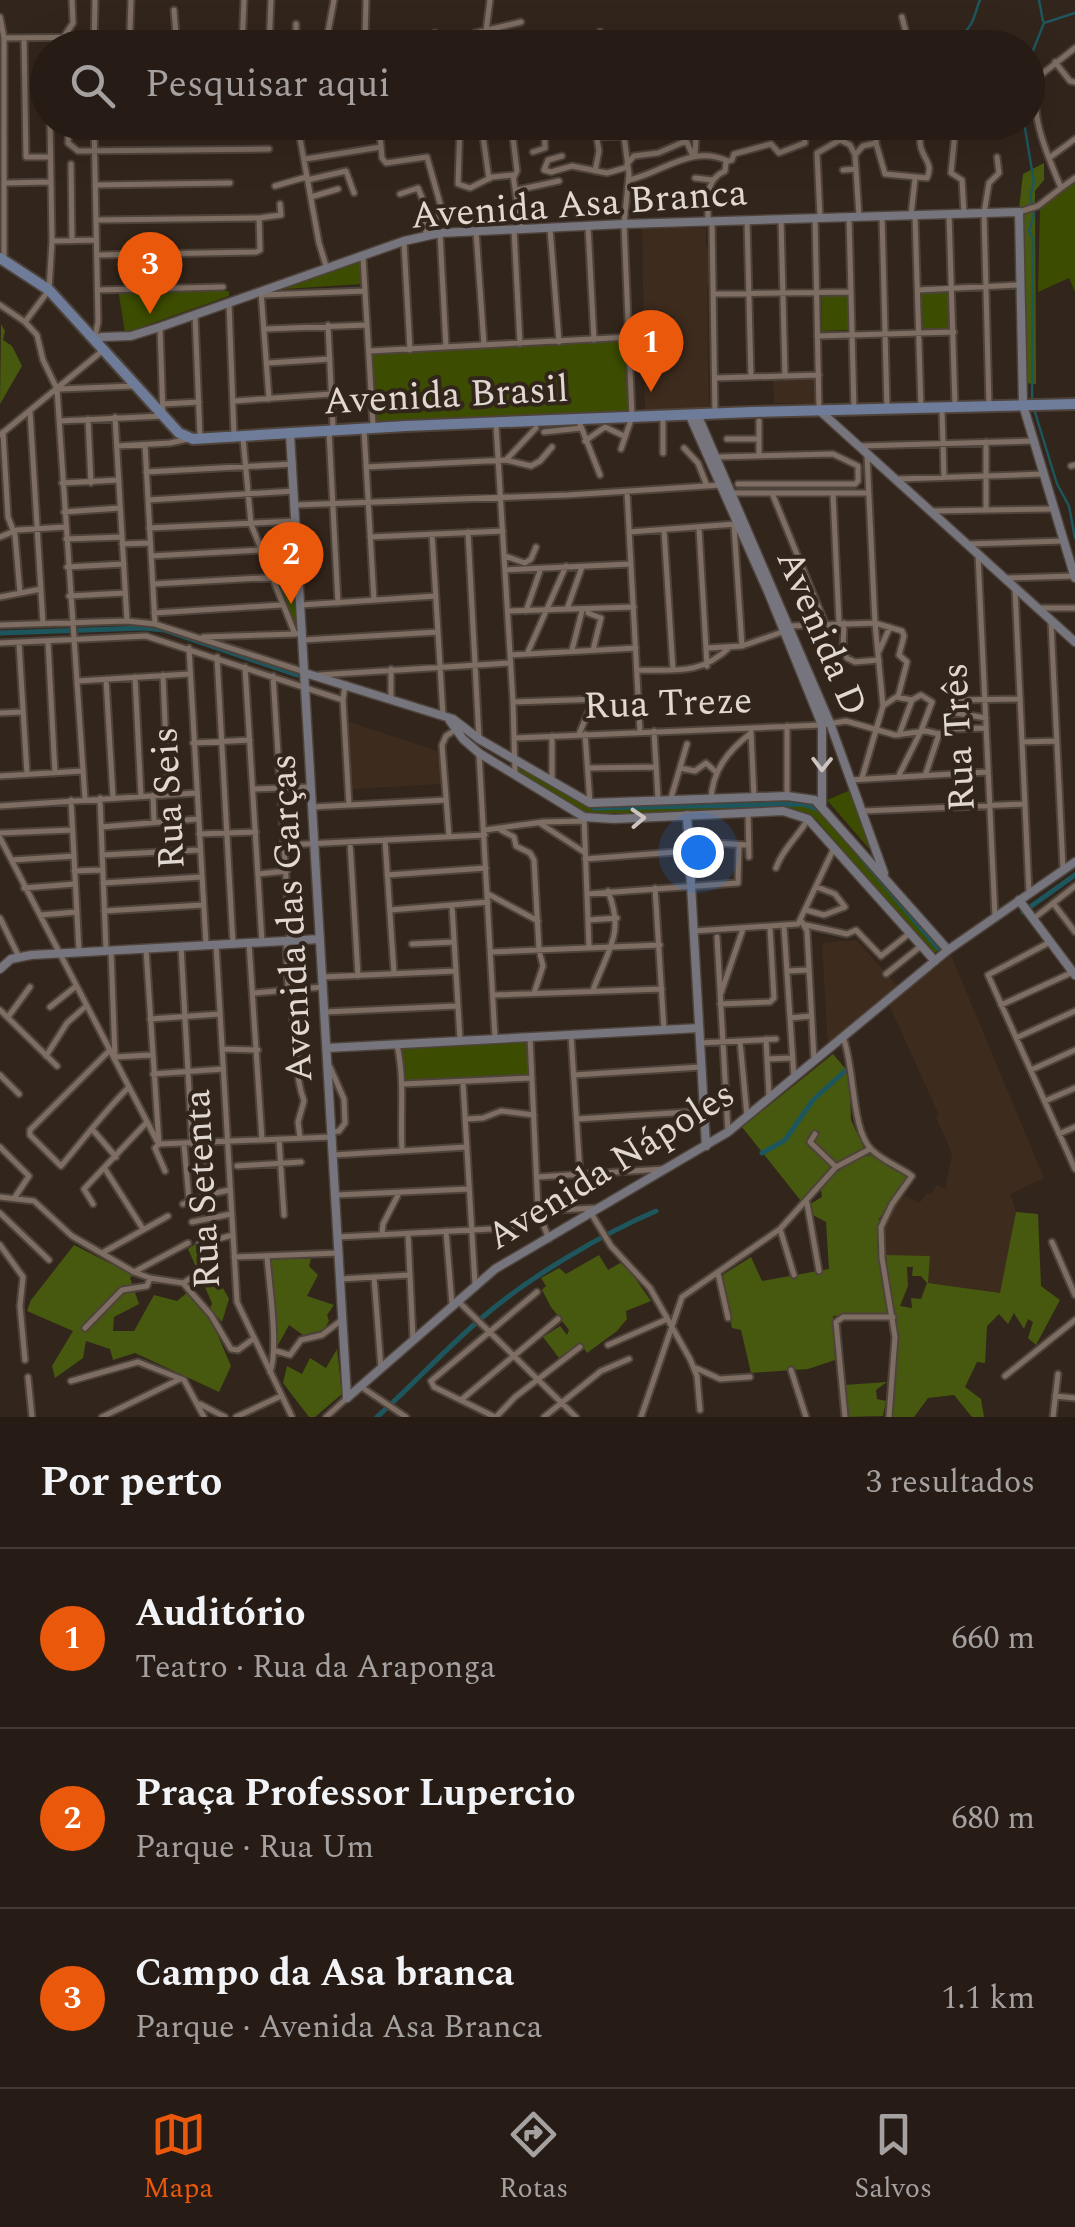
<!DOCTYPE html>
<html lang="pt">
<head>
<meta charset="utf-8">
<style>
  :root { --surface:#261c15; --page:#2e251e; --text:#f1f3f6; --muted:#a4a1a0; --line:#423a34; --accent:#ea580c }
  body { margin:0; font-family:Spectral,serif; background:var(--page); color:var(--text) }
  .you { position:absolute; left:698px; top:852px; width:35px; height:35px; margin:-25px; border:8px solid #fff; border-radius:50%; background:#1a73e8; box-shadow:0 0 0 15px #1a73e833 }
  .badge { display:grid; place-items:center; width:65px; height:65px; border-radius:50%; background:var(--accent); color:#fff; font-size:32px; font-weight:700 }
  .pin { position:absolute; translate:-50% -82px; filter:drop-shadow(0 2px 5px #0008) }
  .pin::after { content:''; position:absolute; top:52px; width:35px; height:30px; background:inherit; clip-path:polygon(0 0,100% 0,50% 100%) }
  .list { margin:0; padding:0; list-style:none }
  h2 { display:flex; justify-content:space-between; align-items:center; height:130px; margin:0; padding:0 40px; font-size:42px }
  h2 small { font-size:32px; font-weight:400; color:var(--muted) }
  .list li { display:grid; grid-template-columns:65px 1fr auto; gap:30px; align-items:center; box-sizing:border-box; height:180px; padding:0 40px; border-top:2px solid var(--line) }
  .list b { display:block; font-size:38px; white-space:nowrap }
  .list p { margin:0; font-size:32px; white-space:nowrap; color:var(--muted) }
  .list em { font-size:32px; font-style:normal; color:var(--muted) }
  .icon { flex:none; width:55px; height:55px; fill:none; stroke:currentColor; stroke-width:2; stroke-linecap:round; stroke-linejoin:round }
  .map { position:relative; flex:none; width:1075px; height:1417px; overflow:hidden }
  .search { position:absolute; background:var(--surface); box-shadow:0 10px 40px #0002; left:30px; right:30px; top:30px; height:110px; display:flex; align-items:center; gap:25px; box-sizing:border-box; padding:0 35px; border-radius:55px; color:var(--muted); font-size:38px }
  .sheet { height:670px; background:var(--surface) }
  nav { display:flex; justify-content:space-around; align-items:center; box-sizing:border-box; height:140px; border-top:2px solid var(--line); background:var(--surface); font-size:28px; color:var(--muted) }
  nav a { display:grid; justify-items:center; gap:5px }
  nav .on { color:var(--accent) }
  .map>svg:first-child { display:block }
</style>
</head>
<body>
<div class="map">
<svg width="1075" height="1417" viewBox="0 0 1075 1417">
  <rect width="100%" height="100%" fill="#32251c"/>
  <!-- built -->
  <path fill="#3d2b1d" d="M642,228H706V246H711V286H707L709,408L645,411Z
    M816,377V404L774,403L773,379Z
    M346,721L437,751L443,784L349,789Z
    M857,940L900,989L828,1048L822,943Z
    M951,955L1044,1178L1010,1194L1016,1212L1013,1243L1000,1293L928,1283V1258L885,1261L883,1235L890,1212L904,1195L919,1203L928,1193L931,1194L937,1185L945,1189L952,1154L936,1117L939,1115L889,1005Z"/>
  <!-- green -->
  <path fill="#3c4c00" d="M1075,182V292L1069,278L1038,292L1040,208Z
    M361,256L363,284L269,290Z
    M951,286L952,329L922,330L921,287Z
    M118,289L229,291V296L125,333Z
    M850,289L851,330L822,331L821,290Z
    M632,333L635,415L374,428L371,347Z
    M293,578L296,581L297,629L275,579Z
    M516,764L592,805L788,797L812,799L944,946L932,955L816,819L792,808L591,814L574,812L518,777Z
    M853,789L878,859L827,800Z
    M530,1037L532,1078L403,1084L396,1044Z"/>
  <!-- forest -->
  <path fill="#47590e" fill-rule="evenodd" d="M1044,163V180L1035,191L1036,384L1023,383L1019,209L1023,174Z
    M1,324L5,331L3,340L12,346L22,366L0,404Z
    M833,1054L849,1073L851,1120L864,1148L830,1167L801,1201L742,1127Z
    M871,1155L908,1177L879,1219L878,1256L889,1314L833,1316L835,1360L808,1369L751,1373L741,1330L732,1328L721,1276L751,1257L762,1281L829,1269L826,1222L811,1214L810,1204L822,1197L821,1190C835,1173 848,1159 871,1155Z
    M1016,1212L1038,1214L1041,1286L1060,1300L1036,1345L1028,1338L1033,1322L1028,1319L1024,1329L1014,1313L1008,1324L999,1314L987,1326L985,1363L977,1362L965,1387L981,1399L984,1417H972L954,1395L928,1398L914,1417H891L895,1337L886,1255L930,1256L928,1283L1000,1293ZM907,1267H913L912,1276H921L927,1283L921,1299L911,1298L912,1308L900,1306L908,1286Z
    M195,1244L207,1273L214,1272L229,1299L222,1322L210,1309L212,1303L188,1249Z
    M74,1245L133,1275L130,1278L139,1304L114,1317L113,1331H134L154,1295L177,1301L188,1292L212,1322L231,1366L219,1392L135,1353L113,1360L110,1349L86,1341L83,1358L55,1378L52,1366L73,1331L27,1311L31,1300Z
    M599,1255L608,1270L620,1263L630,1271L651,1301L626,1311L627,1319L617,1331L587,1353L580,1343L559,1358L543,1337L560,1326L567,1335L569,1330L551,1307L542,1290L546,1286L541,1278L559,1268L566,1274Z
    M271,1259H311L309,1266L318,1275L307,1296L334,1305L327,1315L329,1321L324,1330L303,1335L289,1325L277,1347L274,1339Z
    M337,1349L342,1394L315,1417H309L283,1383L287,1366L302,1374L310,1358L326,1368Z
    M887,1382L876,1390L877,1399L886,1401L883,1416L845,1417L844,1385Z"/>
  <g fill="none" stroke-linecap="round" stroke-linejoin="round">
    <!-- stream -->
    <path stroke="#1e565e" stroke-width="2.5" d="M1039,0L1043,21
      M936,48C944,40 950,40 959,36C974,28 975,11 980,0
      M1028,63L1044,23L1075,13
      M1024,122L1034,183L1030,196L1034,215L1029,231L1033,239L1032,401
      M1034,409L1057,484L1069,506L1075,538"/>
    <!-- canal -->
    <path stroke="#1e565e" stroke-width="5" d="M0,633L144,628L164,630L297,675
      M594,808L804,804L820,810
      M860,856L938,948
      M1023,912L1075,875
      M762,1153L785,1140L813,1100L845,1071
      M377,1417C414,1384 446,1348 484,1316C528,1278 602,1234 656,1211"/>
    <defs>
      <path id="street" d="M174,10L177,48
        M0,17L4,38V258
        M902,17L910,48
        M130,29L131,0
        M486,31L490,0
        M600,32L602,48
        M860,35L862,48
        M4,38L93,37
        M63,38L73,23L72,0
        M24,39L26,157H50
        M365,39L366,1
        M94,48L95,0
        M242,48L244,0
        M269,48L271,0
        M296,48V24
        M325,48L334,0
        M349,48V40L355,38L397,44L399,48
        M434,48L435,33
        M452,48L475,33L521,22
        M1075,48L1037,78C1030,118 1046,151 1061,188L1075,178
        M1055,62L1070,81L1075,82
        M69,122L68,143L78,151L269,149
        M94,122L98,322L95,337
        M297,122L319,243L327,269
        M379,122L382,158L386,163L427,157L443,214
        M460,122L458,184L470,188L492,177L513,175L521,229
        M481,122L489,179
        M511,122L517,171L514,177
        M566,122L585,127L590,134H596
        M594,122L599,151L595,171
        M678,122L692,154
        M956,122L951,173L962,180L964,214
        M379,125L405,122
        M512,133L535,131L537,122
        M597,137L623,136
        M876,143L885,174L927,178C933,164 925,161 921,148C919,141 920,130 920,122
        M876,143L877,122
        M533,152L545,148L544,122H553
        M695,153L697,122
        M855,155L859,216
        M855,155L863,146L876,143
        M562,156L548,160L544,170L551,172L572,166L607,173L628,167
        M1049,158L1075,139
        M305,159L381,147
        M71,164L72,241
        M627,164L634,156L658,153L686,141
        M843,170L856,169
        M695,178L712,180
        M307,180L346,171L354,193
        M629,180C664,172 692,144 728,161
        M4,183L50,182
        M95,185L230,183
        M275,186L306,177
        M517,190L559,181
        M400,194L418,188L430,217
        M311,197L338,189
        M1019,212L1038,206L1061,188
        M949,214L955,406
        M911,215L915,179
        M882,216L887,408
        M915,216L921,408
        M820,217L817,153L840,140L850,145L855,155
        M849,217L854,409
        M815,218L819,410
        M781,219L785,375
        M96,220L259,218L281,215L280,204
        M747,220L751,377
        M708,221C708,201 704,180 725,171L726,162L732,160L734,154L771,144L779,153L805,143L802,124L788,126L786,122
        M712,221L715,413
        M588,226L594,340
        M550,228L559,342
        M514,229L520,344
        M476,231L484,345
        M440,233L446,347
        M427,235L423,221L454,212
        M52,241L96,240
        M404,243L410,350
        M97,255L256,252L260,250L259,218
        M363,257L373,425
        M97,290L223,287
        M918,290L1020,285
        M261,292L269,399
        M714,294L851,292
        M262,295L365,291
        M229,303L234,435
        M0,305L25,322L37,335L43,360L57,389L85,799
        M195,315L200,437
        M25,322L49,290L52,241L50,122
        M328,325L333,428
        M266,329L367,325
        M817,336L954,332
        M369,351L630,337
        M268,363L330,359
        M715,378L819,375
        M60,389L134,386
        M234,401L331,394
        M163,404L199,402
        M989,406L984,213L989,183L999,173L997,157
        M942,410L944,477
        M30,411L43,624
        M115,417L127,621
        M88,419L91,483
        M578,419L600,475
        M60,421L163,416L160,327
        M496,425L513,702L515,774
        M364,429L374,600
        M329,431L338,603
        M3,432L8,517L15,535L20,593
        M544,432L581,428
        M0,435L101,352
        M243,438L251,524L295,634
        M727,439H759V455
        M759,439V421
        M585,441L605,427L624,436
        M986,442V509
        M145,445L155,624
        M117,446L170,443L188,439
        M859,446L1034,441
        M684,448L698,463L707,486
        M621,449L632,417L624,224L629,174L622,122
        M663,453V418
        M717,457L833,454L858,466V481L855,484H738
        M506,460L531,466L540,461L552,447
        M1071,466L1075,465
        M366,467L506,460L536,428
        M146,472L293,464
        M897,479L1044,474
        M62,483L119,480
        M627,492L640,732
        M732,493H867
        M772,493L825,623
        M833,494L839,623
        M149,500L294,491
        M295,505L568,495L721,485
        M932,511L1054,509
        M64,512L120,508
        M734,525L742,646
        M149,528L296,521
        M699,528L707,666
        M664,530L673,670
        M468,532L479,739
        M629,532L736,524
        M432,534L443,715
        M0,537L17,530L65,527
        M370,537L503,531
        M66,539L122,537
        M122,544L149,543
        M967,544L1064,541
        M978,555L995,916
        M151,556L296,548
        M505,556L525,563L531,559L536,547
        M67,567L124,564
        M505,570L631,564
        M1007,578L1074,576
        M153,584L298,576
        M1015,589L1029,893
        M69,596L125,593
        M0,597L41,589
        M301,605L436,596
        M1038,608H1075
        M567,609L582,567
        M508,611L634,607
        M526,611L541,568
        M154,613L281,605
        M588,613L601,618L593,650
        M1051,622L1063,868
        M844,623L843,649L847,658L855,662L879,660
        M0,625L127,621L155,624L302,671
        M789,626L875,623L902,631L904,636L899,655L907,662L898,697
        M203,637L297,634
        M303,640L438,632
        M48,642L55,773
        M0,643L146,636L343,700
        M19,643L27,774
        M189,648L206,944
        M707,648L742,646L785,631
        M572,650L582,611
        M879,651L890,627
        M527,654L566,566
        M510,655L636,648
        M217,657L233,944
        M245,667L262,942
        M391,669V699
        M637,670C675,670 701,675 730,647
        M163,675L168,794
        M319,675L510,663
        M273,676L290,940
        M135,677L141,796
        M106,679L113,797
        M78,681L189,674
        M345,685L343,700L349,805
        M513,702L601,699
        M883,706L896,697L912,700L921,695L932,702L921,731L899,775
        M950,712L986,718
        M0,713L22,712
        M787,726V796
        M654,731L658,799
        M751,731L754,797
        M944,731L957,700L1020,699
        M579,734L593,701
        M585,734L590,803
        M899,735L912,700
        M552,736V782
        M515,738L822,725L846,721L895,735L926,731L939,734L950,729L986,728
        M1022,742L1056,741
        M193,743L250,740
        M479,753L495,1038
        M588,768L655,767
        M680,768L695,771L706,763L717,773
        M926,773L939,734
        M0,776L83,771
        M862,778L883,706L875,623L867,455
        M850,780L987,772
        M253,789L310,787
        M153,795L154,822
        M100,798L106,950
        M671,798L687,744
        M71,800L79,952
        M711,800C712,770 729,750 751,733
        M0,806L196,793
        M312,807L446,800
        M863,811L1025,804
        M748,812L749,857
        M584,817L589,948
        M541,824L584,852
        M101,827L198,819
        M485,830L543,822L584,821
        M501,830L514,837L516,846L530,853L534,860L539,950L543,966L534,993
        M0,833L72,830
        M199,834L256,832
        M449,836L442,745L446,736L455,730
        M0,838L157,1141
        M385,840L394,973
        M350,842L358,976
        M286,845L485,835
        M102,855L199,850
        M585,859L689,851L714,843L748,845
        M12,860L74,856
        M776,868C783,848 798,837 808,819
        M74,871L101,870
        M258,874L287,871
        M387,875L486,868
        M103,883L202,877
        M24,888L75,884
        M655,888L664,1030
        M488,894L538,921
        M587,894L738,883L739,845
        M1053,903L1075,932
        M452,905L460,1040
        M390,910L488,902
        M806,910L824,915L845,907L835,894L817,887
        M104,911L203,905
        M40,915L77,912
        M0,918L19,957
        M1033,919L1075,886
        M589,920L617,918
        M802,922L807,931L814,1059
        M806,925L847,934L856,930L881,956L910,933
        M784,927L794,1078
        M694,931L798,924L834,848
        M717,937L728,1132
        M286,941L288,990
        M1050,942L988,975L1075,1169
        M249,943L262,1140
        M216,944L237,1302L292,1417
        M412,944L454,942
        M181,946L192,1144
        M146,949L159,1144L155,1148L165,1171
        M111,950L115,1057
        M491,952L660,945
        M787,971L809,970
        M886,974L921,946
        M323,977L455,971
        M293,990C294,1000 292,1012 293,1023C294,1031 299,1039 298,1047C296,1065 298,1084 304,1101L298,1122L300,1138
        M593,990C608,949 625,934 608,891
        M254,993L323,987
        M721,993L743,929
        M493,995L662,989
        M720,1004L770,1002L774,998L770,928
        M1001,1005L1073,972
        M50,1007L75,987
        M0,1010L57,1066
        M325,1012L456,1006
        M8,1017L30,987
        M790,1018L811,1016
        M150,1019L220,1014
        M571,1035L580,1174
        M530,1037L538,1211L549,1239
        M843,1037C855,1067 851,1131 872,1150C883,1161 900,1167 912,1176L892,1204L881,1227L882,1258L895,1337L889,1417
        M1016,1038L1075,1011
        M766,1039L769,1096
        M740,1041L747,1116
        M700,1043L776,1039
        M397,1045C405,1080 400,1115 402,1151
        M222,1049L258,1050
        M109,1051L30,1130V1135L61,1166C84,1139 103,1113 128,1088
        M46,1056L67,1023L86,1006
        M115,1057L151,1055
        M767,1059L792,1058
        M330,1067L344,1099L345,1123L339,1131L332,1132
        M1031,1070L1075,1050
        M153,1074L223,1069
        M0,1075L19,1094
        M574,1075L701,1067
        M463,1083L475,1284
        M403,1084L532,1078
        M1045,1101L1075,1088
        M466,1119L483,1118L501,1111L534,1115
        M577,1119L704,1111
        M92,1129L116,1157
        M815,1134L810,1142L836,1167
        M1059,1134L1075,1127
        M279,1139L284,1215
        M159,1144L331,1137
        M205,1144L209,1194
        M184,1145L189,1200
        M0,1147L29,1176L15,1197
        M333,1155L467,1147
        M237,1166L301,1162
        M105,1169L143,1229
        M537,1177L664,1169
        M336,1195L469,1189
        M0,1197L34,1201L72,1236L134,1272L150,1278L183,1283L211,1315L231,1349L238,1350L253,1339
        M807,1203L819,1271
        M93,1204L84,1189L147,1122
        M183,1204L202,1196L229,1190
        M538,1211L596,1208
        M0,1213L49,1260
        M591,1213L611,1246L650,1288L690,1359L697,1376L700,1410
        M192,1222L231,1214
        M780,1229L794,1275
        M446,1231L452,1305
        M382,1234L383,1224L399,1193
        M408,1234L413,1339
        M338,1237L512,1228
        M1052,1242L1075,1295
        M199,1244L233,1235
        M0,1245L23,1277L20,1306L25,1360
        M102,1253L168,1216
        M267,1256C269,1284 279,1350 270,1372
        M234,1257L339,1253
        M134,1272L188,1243
        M718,1273L728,1318
        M374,1277L381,1368
        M340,1279L410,1275
        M183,1283L199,1273
        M457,1300L576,1417
        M85,1328L122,1290L147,1286L150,1278
        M608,1345L665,1320
        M276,1351L290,1355L301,1340L322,1335L343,1319
        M696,1368L720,1379L750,1377
        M791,1370L806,1417
        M1005,1376L1075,1320
        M28,1377L32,1417
        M71,1381L138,1362L184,1380L204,1417
        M360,1386L406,1417
        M1055,1396L1075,1398
        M461,1400L558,1319
        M200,1404L225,1417
        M102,1417L180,1379
        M236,1417L281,1396
        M326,1417L347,1398
        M495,1417L434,1387L431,1381L537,1292
        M496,1417L515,1397L580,1347
        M544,1417L601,1371L629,1359
        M641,1417L682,1297L780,1229L836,1167L870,1149
        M845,1417L836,1322L843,1317H893
        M1053,1417L1058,1374"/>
      <path id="secondary" d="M95,340L101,337L131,336L160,327L404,241L440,233L624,224L1019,212L1023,405L1075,578
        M819,410L1075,642
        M689,414L769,594L822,725V804
        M697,414L830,723L884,873
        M290,434L347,1398
        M305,673L453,719L479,739L590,803L787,796L815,800L948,950
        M450,721L463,739L479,753L584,817L614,819L783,811L808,819L935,961
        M687,815L706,1146
        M1019,900L1075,975
        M0,969L11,959L31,955L320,939
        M327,1048L699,1028
        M347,1398L495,1269L728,1132L948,950L1075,862"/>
      <path id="primary" d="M0,258L49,290L179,433L193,439L406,426L752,412L1075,404"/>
    </defs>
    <!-- street casing -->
    <use href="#street" stroke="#4e433b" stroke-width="9"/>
    <!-- secondary casing -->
    <use href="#secondary" stroke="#4e433b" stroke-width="11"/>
    <!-- primary casing -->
    <use href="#primary" stroke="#4e433b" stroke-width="14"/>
    <!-- street -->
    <use href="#street" stroke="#7d6d62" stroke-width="5"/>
    <!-- secondary -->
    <use href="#secondary" stroke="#76747d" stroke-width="8"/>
    <!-- primary -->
    <use href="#primary" stroke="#6e7c99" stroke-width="10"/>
  </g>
  <!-- one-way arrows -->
  <defs><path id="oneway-chevron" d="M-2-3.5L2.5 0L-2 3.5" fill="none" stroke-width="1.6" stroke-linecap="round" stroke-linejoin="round" transform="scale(2.5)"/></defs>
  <g stroke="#ccc4c1">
    <use href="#oneway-chevron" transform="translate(822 764) rotate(91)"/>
    <use href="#oneway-chevron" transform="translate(638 818) rotate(-3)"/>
  </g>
  <g text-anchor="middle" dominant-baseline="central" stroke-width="8" stroke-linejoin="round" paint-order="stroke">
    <!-- street labels -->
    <g font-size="38" fill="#e1d8d2" stroke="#32251c">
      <text transform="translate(579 205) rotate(-4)">Avenida Asa Branca</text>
      <text transform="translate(446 396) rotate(-3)">Avenida Brasil</text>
      <text transform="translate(821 633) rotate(67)">Avenida D</text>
      <text transform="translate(668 704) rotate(-2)">Rua Treze</text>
      <text transform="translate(959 737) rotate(-93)">Rua Três</text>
      <text transform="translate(169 798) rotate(-93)">Rua Seis</text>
      <text transform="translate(292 918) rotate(-93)">Avenida das Garças</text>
      <text transform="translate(611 1166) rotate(-32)">Avenida Nápoles</text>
      <text transform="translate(203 1189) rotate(-93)">Rua Setenta</text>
    </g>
  </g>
</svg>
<div class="you"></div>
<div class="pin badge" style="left:651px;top:392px">1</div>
<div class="pin badge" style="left:291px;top:604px">2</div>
<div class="pin badge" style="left:150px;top:314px">3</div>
<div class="search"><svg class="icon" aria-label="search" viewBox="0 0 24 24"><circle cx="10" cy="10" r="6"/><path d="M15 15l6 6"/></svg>Pesquisar aqui</div>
</div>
<section class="sheet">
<h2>Por perto<small>3 resultados</small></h2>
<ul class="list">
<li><span class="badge">1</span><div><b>Auditório</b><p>Teatro · Rua da Araponga</p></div><em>660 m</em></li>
<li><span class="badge">2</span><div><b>Praça Professor Lupercio</b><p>Parque · Rua Um</p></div><em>680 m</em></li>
<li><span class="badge">3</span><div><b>Campo da Asa branca</b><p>Parque · Avenida Asa Branca</p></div><em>1.1 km</em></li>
</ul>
</section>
<nav>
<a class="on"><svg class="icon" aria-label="map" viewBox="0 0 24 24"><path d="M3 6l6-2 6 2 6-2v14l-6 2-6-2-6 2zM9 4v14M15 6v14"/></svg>Mapa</a>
<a><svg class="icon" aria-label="directions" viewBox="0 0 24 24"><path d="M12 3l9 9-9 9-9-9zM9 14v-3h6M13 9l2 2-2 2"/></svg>Rotas</a>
<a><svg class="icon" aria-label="saved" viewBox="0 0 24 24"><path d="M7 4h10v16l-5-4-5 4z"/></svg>Salvos</a>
</nav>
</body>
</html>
